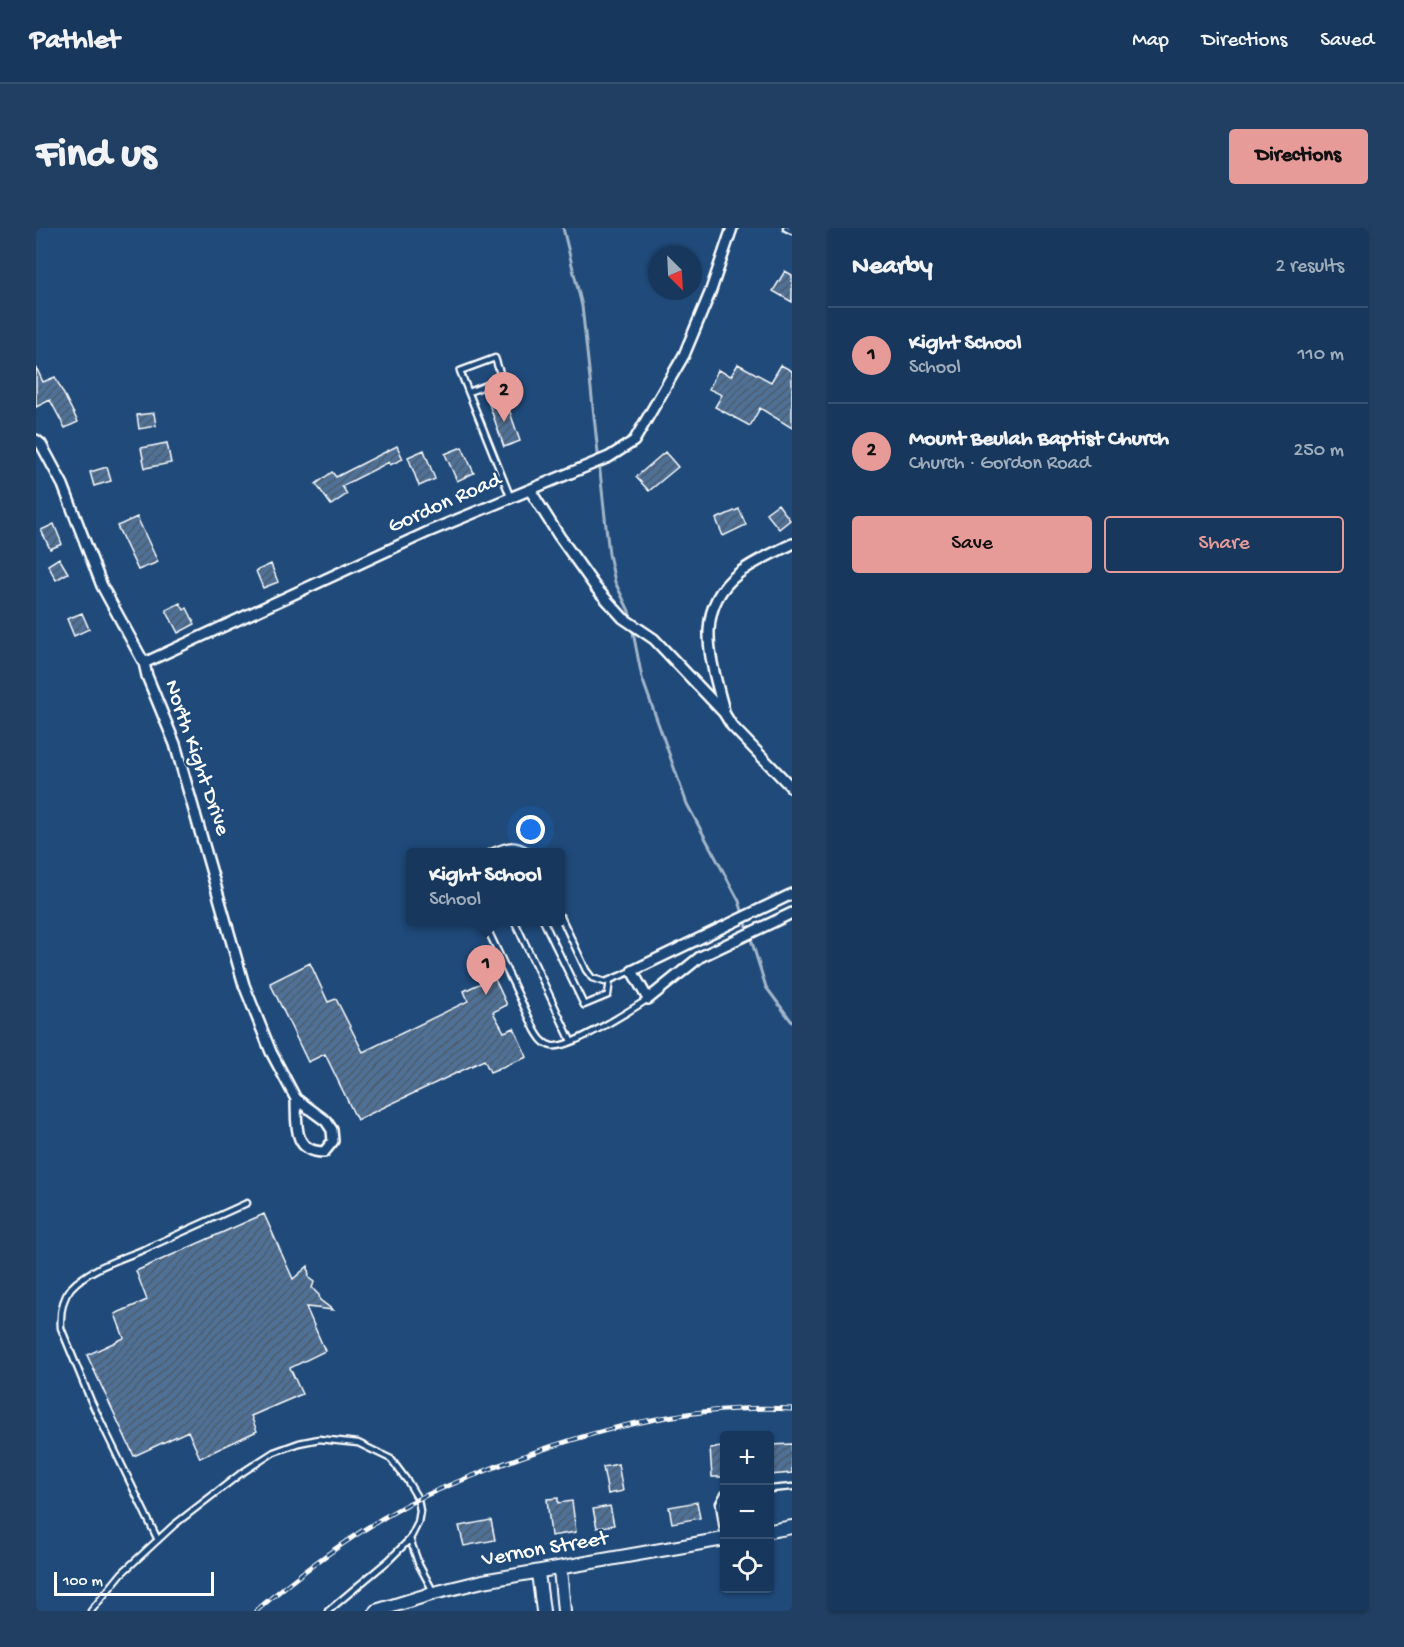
<!DOCTYPE html>
<html lang="en">
<head>
<meta charset="utf-8">
<style>
  :root { --surface:#17385c; --page:#203f62; --text:#f1f3f6; --muted:#9eacbb; --line:#365272; --accent:#e69b98 }
  body { margin:0; font-family:"Gochi Hand",sans-serif; background:var(--page); color:var(--text) }
  .controls { position:absolute; right:18px; bottom:18px; display:grid; overflow:hidden; border-radius:6px; box-shadow:0 2px 4px #0004 }
  .controls button { width:54px; height:54px; display:grid; place-items:center; padding:0; border:0; border-bottom:2px solid var(--line); background:var(--surface); color:var(--text); font:30px sans-serif }
  .compass { position:absolute; left:612px; top:18px; width:54px; height:54px; border-radius:50%; background:var(--surface); box-shadow:0 2px 4px #0004; rotate:156deg }
  .scale { position:absolute; left:18px; bottom:15px; width:160px; box-sizing:border-box; padding-left:6px; border:3px solid #fff; border-top:0; font-size:16px; line-height:21px; white-space:nowrap; color:#fff; -webkit-text-stroke:4px #1f4a7a; paint-order:stroke }
  .you { position:absolute; left:495px; top:602px; width:21px; height:21px; margin:-15px; border:4px solid #fff; border-radius:50%; background:#1a73e8; box-shadow:0 0 0 9px #1a73e833 }
  .badge { display:grid; place-items:center; width:39px; height:39px; border-radius:50%; background:var(--accent); color:#111; font-size:20px; font-weight:700 }
  .pin { position:absolute; translate:-50% -50px; filter:drop-shadow(0 2px 3px #0008) }
  .pin::after { content:''; position:absolute; top:32px; width:21px; height:18px; background:inherit; clip-path:polygon(0 0,100% 0,50% 100%) }
  .popup { position:absolute; left:370px; top:620px; width:159px; height:78px; box-sizing:border-box; display:grid; place-content:center; border-radius:6px; background:var(--surface); filter:drop-shadow(0 2px 4px #0005); font-size:20px; white-space:nowrap; color:var(--muted) }
  .popup b { font-size:22px; color:var(--text) }
  .popup::after { content:''; position:absolute; left:50%; top:100%; margin-left:-12px; border:12px solid transparent; border-top-color:var(--surface) }
  .list { margin:0; padding:0; list-style:none }
  h2 { display:flex; justify-content:space-between; align-items:center; height:78px; margin:0; padding:0 24px; font-size:26px }
  h2 small { font-size:20px; font-weight:400; color:var(--muted) }
  .list li { display:grid; grid-template-columns:39px 1fr auto; gap:18px; align-items:center; box-sizing:border-box; height:96px; padding:0 24px; border-top:2px solid var(--line) }
  .list b { display:block; font-size:22px; white-space:nowrap }
  .list p { margin:0; font-size:20px; white-space:nowrap; color:var(--muted) }
  .list em { font-size:20px; font-style:normal; color:var(--muted) }
  .actions { display:flex; gap:12px; padding:18px 24px }
  .actions a { flex:1; padding:14px 0; border:2px solid var(--accent); border-radius:6px; text-align:center; font-size:21px; color:var(--accent) }
  .actions .main { background:var(--accent); color:#111 }
  .icon { flex:none; width:33px; height:33px; fill:none; stroke:currentColor; stroke-width:2; stroke-linecap:round; stroke-linejoin:round }
  .map { position:relative; flex:none; width:756px; height:1383px; overflow:hidden; border-radius:6px }
  header { display:flex; align-items:center; gap:36px; box-sizing:border-box; height:84px; padding:0 30px; background:var(--surface); border-bottom:2px solid var(--line) }
  header strong { font-size:28px }
  nav { display:flex; gap:33px; margin-inline-start:auto; font-size:21px }
  .intro { display:flex; align-items:center; justify-content:space-between; box-sizing:border-box; height:144px; padding:0 36px }
  h1 { margin:0; font-size:42px }
  .button { padding:15px 27px; border-radius:6px; background:var(--accent); color:#111; font-size:21px; font-weight:700 }
  main { display:flex; gap:36px; padding:0 36px }
  aside { flex:1; background:var(--surface); border-radius:6px; box-shadow:0 2px 4px #0004 }
  .map>svg:first-child { display:block }
</style>
</head>
<body>
<header>
<strong>Pathlet</strong>
<nav><a>Map</a><a>Directions</a><a>Saved</a></nav>
</header>
<div class="intro"><h1>Find us</h1><a class="button">Directions</a></div>
<main>
<div class="map">
<svg width="756" height="1383" viewBox="0 0 756 1383">
  <defs>
    <pattern id="building-hatch" width="6" height="6" patternUnits="userSpaceOnUse" patternTransform="scale(1.5)"><rect width="6" height="6" fill="#507197"/><path d="M-1 1l2-2M0 6l6-6M5 7l2-2" fill="none" stroke="#4e5b6a"/></pattern>
  </defs>
  <rect width="100%" height="100%" fill="#1f4a7a"/>
  <filter id="ink" filterUnits="userSpaceOnUse"><feTurbulence type="fractalNoise" baseFrequency=".0167" numOctaves="2"/><feDisplacementMap in="SourceGraphic" scale="12" xChannelSelector="R" yChannelSelector="G"/><feConvolveMatrix kernelMatrix="1 2 1 2 8 2 1 2 1" color-interpolation-filters="sRGB"/></filter>
  <g filter="url(#ink)">
    <g fill="none" stroke-linecap="round" stroke-linejoin="round">
      <!-- stream -->
      <path stroke="#a3b5c8" stroke-width="3" d="M527,0L546,78L573,326L579,354L593,383L595,392
        M596,399L606,450L651,576L703,673L730,759L756,794"/>
    </g>
    <!-- building -->
    <path fill="url(#building-hatch)" stroke="#fff" stroke-width="1.5" d="M749,43L756,47V74L737,63Z
      M702,136L735,154L745,137L756,143V200L724,180L714,198L679,179L686,167L673,161L682,142L695,148Z
      M0,139L7,154L19,149L42,194L29,200L14,172L0,179Z
      M469,170L484,213L468,219L453,176Z
      M118,185L120,198L103,201L101,187Z
      M131,215L135,235L109,240L105,220Z
      M361,218L367,231L354,237L353,234L306,258L311,266L295,277L280,256L296,244L300,249Z
      M426,219L438,245L421,253L409,226Z
      M388,222L399,251L383,258L372,229Z
      M629,224L642,239L613,263L600,249Z
      M71,239L75,253L58,258L54,244Z
      M742,276L754,292L743,301L730,285Z
      M703,281L710,297L687,308L680,291Z
      M101,289L122,334L102,342L81,298Z
      M18,296L26,316L14,321L5,302Z
      M23,330L32,345L20,352L12,337Z
      M235,336L242,354L227,360L220,343Z
      M144,375L148,382L151,380L159,396L142,405L130,382Z
      M46,385L53,401L38,408L31,391Z
      M274,735L292,774L300,771L327,824L432,773L428,763L458,749L471,777L457,784L468,804L478,800L491,829L454,844L448,832L321,892L289,826L272,834L234,755Z
      M228,986L257,1051L272,1038L273,1050L278,1054L276,1060L283,1067L284,1072L297,1082L270,1079L289,1123L254,1140L266,1166L215,1188L221,1203L164,1230L152,1203L98,1228L51,1127L88,1110L79,1086L111,1072L100,1043Z
      M756,1216V1245L734,1247V1217Z
      M688,1219V1249H676L674,1220Z
      M582,1236L587,1263L572,1266L567,1239Z
      M522,1270V1275L536,1273L540,1304L515,1308L511,1271Z
      M661,1274L664,1290L636,1295L633,1279Z
      M574,1278L578,1297L561,1300L557,1281Z
      M455,1292L459,1312L428,1318L423,1298Z"/>
    <g fill="none" stroke-linecap="round" stroke-linejoin="round">
      <defs>
        <path id="service" d="M750,0L756,3
          M433,164L466,151L459,130L424,143L474,268
          M455,624C471,617 478,614 493,624
          M525,689L550,742L556,750L569,754L596,743
          M448,694L499,802C503,809 507,816 516,818C534,821 595,782 612,771
          M479,694L535,813
          M508,694L548,777L572,767L574,752
          M734,1261L756,1259
          M688,1309L683,1275L688,1266
          M374,1311L383,1337L397,1363
          M122,1312L55,1173L25,1100C24,1086 26,1071 35,1060C53,1040 85,1031 109,1021C143,1006 177,990 211,975
          M55,1383L86,1345L138,1297L204,1246L238,1224L263,1215L283,1211L322,1215L355,1231L372,1254L382,1271L384,1283L382,1295L374,1311L353,1332L292,1383"/>
        <path id="minor" d="M0,212L5,216L27,257L66,358L108,435L111,448L139,516L208,757L235,824L260,871L290,893L296,902L297,913L288,924C256,924 261,895 260,871
          M494,262L523,308L560,360L587,390L618,411L688,485L696,498L756,560
          M108,435L394,303L573,229L598,213L648,127L674,65L696,0
          M688,483C676,435 655,382 703,345C718,333 738,325 756,316
          M756,666L596,743L612,771L664,729L756,685"/>
        <path id="tertiary" d="M734,1303L756,1299
          M524,1341L528,1383
          M502,1345L507,1383
          M340,1383L398,1365L447,1353L688,1311"/>
      </defs>
      <!-- service casing -->
      <use href="#service" stroke="#fff" stroke-width="9"/>
      <!-- minor casing -->
      <use href="#minor" stroke="#fff" stroke-width="14"/>
      <!-- tertiary casing -->
      <use href="#tertiary" stroke="#fff" stroke-width="16"/>
      <!-- service -->
      <use href="#service" stroke="#1f4a7a" stroke-width="4.5"/>
      <!-- minor -->
      <use href="#minor" stroke="#1f4a7a" stroke-width="9"/>
      <!-- tertiary -->
      <use href="#tertiary" stroke="#1f4a7a" stroke-width="12"/>
      <defs>
        <path id="rail" d="M220,1383C266,1343 318,1305 372,1276C393,1265 416,1256 439,1247C538,1206 647,1175 756,1181"/>
      </defs>
      <!-- rail casing -->
      <use href="#rail" stroke="#fff" stroke-width="5"/>
      <!-- rail -->
      <use href="#rail" stroke="#1f4a7a" stroke-width="3" stroke-dasharray="9" stroke-linecap="butt"/>
    </g>
  </g>
  <g text-anchor="middle" dominant-baseline="central" stroke-width="4.5" stroke-linejoin="round" paint-order="stroke">
    <!-- street labels -->
    <g font-size="22" fill="#fff" stroke="#1f4a7a">
      <text transform="translate(409 276) rotate(-24)">Gordon Road</text>
      <text transform="translate(160 530) rotate(71)">North Kight Drive</text>
      <text transform="translate(509 1322) rotate(-10)">Vernon Street</text>
    </g>
  </g>
</svg>
<div class="controls">
<button>+</button>
<button>−</button>
<button><svg class="icon" aria-label="locate" viewBox="0 0 24 24"><circle cx="12" cy="12" r="6"/><path d="M12 2v4M12 18v4M2 12h4M18 12h4"/></svg></button>
</div>
<svg class="compass" viewBox="-18 -18 36 36"><path d="M0-13l5 13h-10z" fill="#e53935"/><path d="M0 13l5-13h-10z" fill="#9eacbb"/></svg>
<div class="scale">100 m</div>
<div class="you"></div>
<div class="pin badge" style="left:450px;top:767px">1</div>
<div class="popup"><b>Kight School</b>School</div>
<div class="pin badge" style="left:468px;top:194px">2</div>
</div>
<aside>
<h2>Nearby<small>2 results</small></h2>
<ul class="list">
<li><span class="badge">1</span><div><b>Kight School</b><p>School</p></div><em>110 m</em></li>
<li><span class="badge">2</span><div><b>Mount Beulah Baptist Church</b><p>Church · Gordon Road</p></div><em>250 m</em></li>
</ul>
<div class="actions"><a class="main">Save</a><a>Share</a></div>
</aside>
</main>
</body>
</html>
